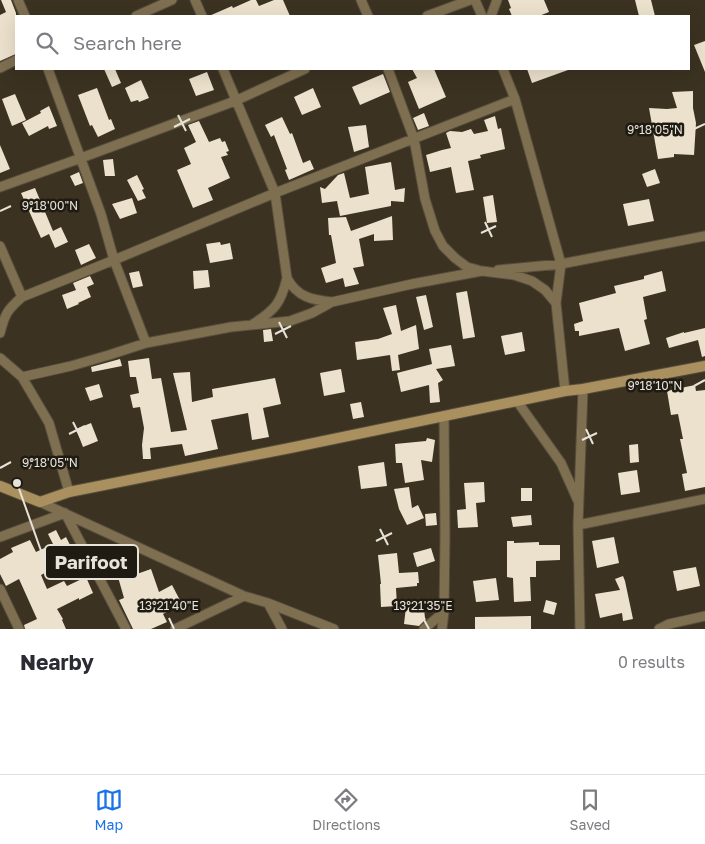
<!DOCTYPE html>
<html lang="en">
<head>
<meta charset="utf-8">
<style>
  :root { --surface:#fff; --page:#f7f7f7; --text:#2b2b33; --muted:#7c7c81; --line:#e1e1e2; --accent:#1a73e8 }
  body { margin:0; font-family:"Golos Text",sans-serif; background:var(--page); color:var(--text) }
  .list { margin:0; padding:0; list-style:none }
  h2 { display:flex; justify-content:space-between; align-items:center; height:65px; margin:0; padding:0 20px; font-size:21px }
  h2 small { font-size:16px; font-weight:400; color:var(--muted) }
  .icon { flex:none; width:28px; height:28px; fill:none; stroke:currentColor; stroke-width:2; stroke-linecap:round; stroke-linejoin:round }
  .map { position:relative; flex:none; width:705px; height:629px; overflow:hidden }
  .search { position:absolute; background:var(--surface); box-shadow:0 5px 20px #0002; left:15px; right:15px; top:15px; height:55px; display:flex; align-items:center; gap:12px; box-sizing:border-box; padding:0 18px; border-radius:0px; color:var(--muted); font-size:19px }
  .sheet { height:145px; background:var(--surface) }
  nav { display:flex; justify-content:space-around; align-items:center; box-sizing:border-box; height:70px; border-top:1px solid var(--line); background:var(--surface); font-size:14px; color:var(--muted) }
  nav a { display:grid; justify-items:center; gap:2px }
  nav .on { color:var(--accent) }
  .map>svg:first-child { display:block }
</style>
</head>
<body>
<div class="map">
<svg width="705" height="629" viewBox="0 0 705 629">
  <rect width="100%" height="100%" fill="#3b3221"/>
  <!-- building -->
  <path fill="#ece1cc" d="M1,0H11L16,13V54L0,61V15L6,12Z
    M251,0H256L259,6L274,0H283L290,16H209L232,6L233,8Z
    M508,0H544L549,12L539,16H512L509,9L511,8Z
    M635,0H651L655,16H639Z
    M705,41V72L694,45Z
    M104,69H115L121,83L112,87Z
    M412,69H434L446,97L419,109L408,82L417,78Z
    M527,69H568V70L532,83Z
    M207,72L214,90L196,96L189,79Z
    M383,74L390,92L360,105L352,87Z
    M141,80L149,98L139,102L138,100L131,102L125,88Z
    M97,88L109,120L111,119L115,129L98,137L92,125L90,126L78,95Z
    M313,88L321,107L302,115L294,97Z
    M693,91V108L696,123L694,155L674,154V157L658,159L649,108L667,109L677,108L672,92Z
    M15,94L26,120L12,126L2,99Z
    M49,106L57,126L49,129L48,126L29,136L22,123L41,113L40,111Z
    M424,113L429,126L418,130L413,118Z
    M495,116L498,129L501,128L505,149L480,155L481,158L468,161L474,190L456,193L451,167L430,172L426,155L442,150L451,148L446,133L450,131L462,132L471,129L474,134L488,131L484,120Z
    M282,117L290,134L292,133L303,163L310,160L314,169L289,180L285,170L287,169L274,135L271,137L265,125Z
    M199,121L209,142L220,138L222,142L225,141L229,151L226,152L228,155L221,157L230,178L208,188L213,200L193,208L177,170L191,164L184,148L196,142L188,125Z
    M366,125L369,147L354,152L348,127Z
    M0,145L10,169L0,173Z
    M113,159L115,176H105L103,160Z
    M391,162L395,190L405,188L404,202L391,201V206L340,216L337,201L322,203L320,187L325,189L338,175L344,173L350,198L369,194L365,167Z
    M655,169L660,183L647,187L642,174Z
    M79,172L83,183L75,186L70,176Z
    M137,175L144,189L142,190L146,198L138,201L127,180Z
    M35,188L53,231L61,227L68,242L55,248L49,234L41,238L21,193Z
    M493,195L497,222L487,223L483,197Z
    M132,198L137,213L120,219L112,204Z
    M649,199L654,221L628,226L623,204Z
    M392,216L393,240L374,241V234L359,239L364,266L353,268L359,284L345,287L343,278L326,283L321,268L336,263L331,235H329L328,218L346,217L351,231Z
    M220,242L221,245L230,243L233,259L210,263L206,244Z
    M89,244L96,258L81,265L75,250Z
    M208,270L210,287L194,289L193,271Z
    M139,271L143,286L133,288L129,273Z
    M662,271L666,291L643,297L647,319L644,320L650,344L625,351L619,328L579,336V331H575L574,324L583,321L579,303L616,293L614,286L644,279V276Z
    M90,276L94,284L87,287L91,297L78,303L79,304L67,309L62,295L76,290L73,283Z
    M467,291L475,337L463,339L456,293Z
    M426,295L433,327L424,330L416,297Z
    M396,305L401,331L416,325L419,349L398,355L400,370L392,371L390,355L357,360L355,342L378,339L392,334L383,308Z
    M705,328V356L702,357L698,340L669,348L666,338L684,332V333Z
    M271,329L273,341L264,342L263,330Z
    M522,332L525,351L505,355L501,336Z
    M451,345L455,366L436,369L443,380L438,383L440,402L430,403L429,385L401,392L397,373L432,364L429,349Z
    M149,358L152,379L161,378L171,432L187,430L173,373L190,372L192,402L213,397L212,389L275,378L281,404L263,408L269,437L252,440L248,413L211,420L218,449L185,456L182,444L150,448L151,459H143L142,445L144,428L140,407L133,408L130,395L139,393L136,377H130L128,361Z
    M120,359L122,366L92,372L91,367Z
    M341,369L345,392L324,396L320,373Z
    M99,384L103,397L90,401L85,388Z
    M695,385L696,391L705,390V487L685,491L682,474L687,473L680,439H683L678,414L671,415L667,391Z
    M361,402L364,417L353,419L350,404Z
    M91,423L98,441L83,447L76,429Z
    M427,438L435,440L432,462L421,460L424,480L405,483L402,463H396L395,444L426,441Z
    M638,444L639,462L630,463L629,445Z
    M27,456L34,459L30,469L23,466Z
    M384,462L387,486L361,489L358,466Z
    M637,470L640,492L621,495L618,473Z
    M484,482L485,502L476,503L478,527L458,528L457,510L466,509L464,483Z
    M409,487L412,508L418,505L424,518L407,525L399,509L394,489Z
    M521,488H532V501H521Z
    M436,513L437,525L426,526L425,514Z
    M531,515L532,525L513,527L511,517Z
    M56,530L61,540L66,537L76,557L41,575L47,589L64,581L67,586L86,577L93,593L79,600V598L57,609L63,619L62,620L66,629H25L24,625L37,619L19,579L6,586L0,574V559L13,552L11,548L30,540L36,552L53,544L48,534Z
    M614,537L619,563L597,568L592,541Z
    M507,541H514V543L539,542V545H560V560L536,561V577H530L531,601L514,602L513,578L507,577Z
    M431,548L435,561L417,567L413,553Z
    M114,549L116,555L118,554L120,557L123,556L130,575L134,574V575L151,569L159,592L172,585L182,604L163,614L167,622L151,629H133L119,600L124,598L116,570L104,573L98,555Z
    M397,553L399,573L418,572L419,583H417V586L396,588L397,606L381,607L380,584H381L378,555Z
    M696,567L700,586L677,591L673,571Z
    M623,576L625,581L633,619L623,621L622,613L600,618L595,594L620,590L615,579Z
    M496,578L499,600L476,602L473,581Z
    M546,600L557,603L554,615L543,612Z
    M406,607L424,609L425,618L426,619L419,626L404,624Z
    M531,616V629H475V617Z"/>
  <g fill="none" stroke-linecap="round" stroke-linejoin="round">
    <defs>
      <path id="minor" d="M18,0L25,16
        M195,0L202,16
        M361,0L368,16
        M475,0L482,16
        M136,16L172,0
        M427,16L470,0
        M491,16L497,0
        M0,68L16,60
        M48,69L101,214L114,260L146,343
        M223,69L275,193L287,278C297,297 312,300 332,302
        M388,69L414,139L425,199L435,231L443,246L455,258L467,267L478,270
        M503,69L515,99L561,264L556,303L565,391
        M0,187L81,158L235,101L305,69
        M0,246L22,297
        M498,270L561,264L705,236
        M253,324C275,310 281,303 287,278
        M0,333C5,314 7,310 22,297L114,260L275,193L515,99
        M0,358L22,377
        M517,401L561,463L578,501
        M69,492L49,423L22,377L71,366L109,355L146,343L231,327L290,321L312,313L332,302L412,284L482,271L514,275L532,281L545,290L556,303
        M40,502L244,596L268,603L334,629
        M578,525L705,499
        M0,537L65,513L126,629
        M0,589L19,629
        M268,603L282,629
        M175,629L244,596
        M424,629L444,612
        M442,629L444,612L445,536L444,416
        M580,629L578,525L583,389
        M659,629L669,624L705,616"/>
      <path id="secondary" d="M0,486L40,502L69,492L290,448L565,391L583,389L705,366"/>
    </defs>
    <!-- minor casing -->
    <use href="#minor" stroke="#574e3e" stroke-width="11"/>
    <!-- secondary casing -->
    <use href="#secondary" stroke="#574e3e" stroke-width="12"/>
    <!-- minor -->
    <use href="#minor" stroke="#7f6f51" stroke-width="9"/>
    <!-- secondary -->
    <use href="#secondary" stroke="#aa905f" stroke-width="10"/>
  </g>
  <!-- ticks -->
  <path fill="none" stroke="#e8e3d8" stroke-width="2" d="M178,115L186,131M174,127L190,119M694,129L705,124M0,211L11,206M485,222L492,237M481,233L496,226M279,322L287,338M275,334L291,326M694,386L705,380M73,422L81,438M586,429L593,444M69,434L85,426M582,440L597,433M0,468L11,462M380,529L388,545M376,541L392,533M169,618L174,629M423,618L429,629"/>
  <g font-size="12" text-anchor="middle" fill="#e8e3d8" stroke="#1f1b13" stroke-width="5" stroke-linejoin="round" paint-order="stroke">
    <text x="655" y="134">9°18'05"N</text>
    <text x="50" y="210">9°18'00"N</text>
    <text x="655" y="390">9°18'10"N</text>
    <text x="50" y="467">9°18'05"N</text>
    <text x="169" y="610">13°21'40"E</text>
    <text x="423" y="610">13°21'35"E</text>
  </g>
  <!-- callouts -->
  <path fill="none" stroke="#e8e3d8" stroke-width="2" d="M17 483L45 562"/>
  <circle fill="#e8e3d8" stroke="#1f1b13" stroke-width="2" cx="17" cy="483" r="5"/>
  <rect fill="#1f1b13" stroke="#e8e3d8" stroke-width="2" x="45" y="545" width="93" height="34" rx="5"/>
  <g font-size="19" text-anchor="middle" font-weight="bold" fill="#e8e3d8">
    <text x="91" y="569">Parifoot</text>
  </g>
</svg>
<div class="search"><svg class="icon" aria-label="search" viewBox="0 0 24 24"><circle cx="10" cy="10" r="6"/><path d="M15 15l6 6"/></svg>Search here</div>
</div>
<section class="sheet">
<h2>Nearby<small>0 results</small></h2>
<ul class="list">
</ul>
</section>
<nav>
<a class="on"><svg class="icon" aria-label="map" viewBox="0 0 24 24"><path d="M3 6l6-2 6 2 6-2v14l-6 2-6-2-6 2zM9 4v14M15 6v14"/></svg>Map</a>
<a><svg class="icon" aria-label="directions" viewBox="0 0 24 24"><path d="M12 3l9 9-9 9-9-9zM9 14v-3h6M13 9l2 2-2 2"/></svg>Directions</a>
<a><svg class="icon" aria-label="saved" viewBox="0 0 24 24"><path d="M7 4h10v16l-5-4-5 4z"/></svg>Saved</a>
</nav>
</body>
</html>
